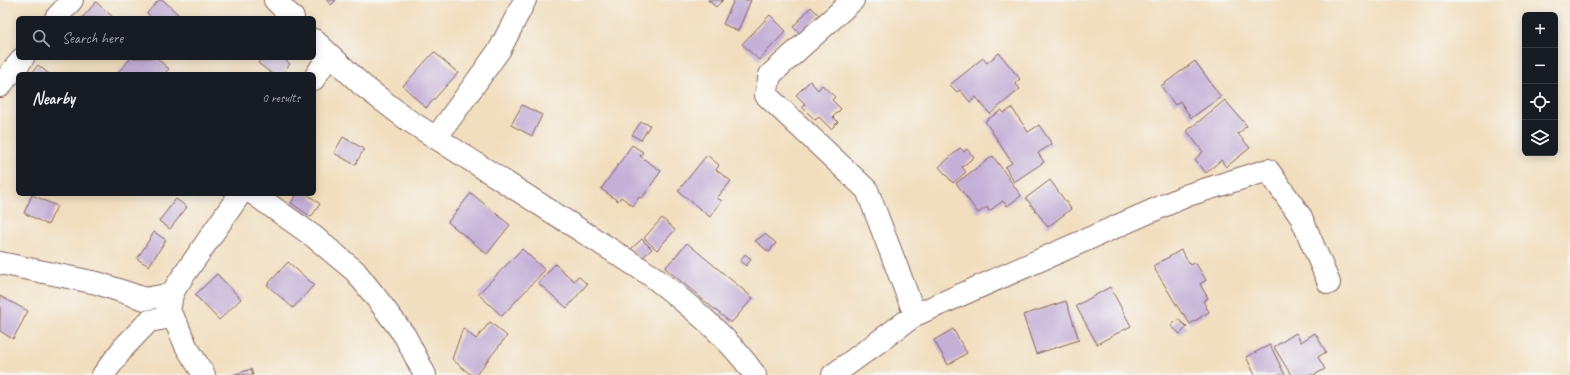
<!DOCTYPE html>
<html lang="en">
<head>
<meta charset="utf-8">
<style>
  :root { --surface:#171b24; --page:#20242c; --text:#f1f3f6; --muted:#9ea1a6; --line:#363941 }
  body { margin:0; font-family:Caveat,sans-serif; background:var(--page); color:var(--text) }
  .controls { position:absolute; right:12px; top:12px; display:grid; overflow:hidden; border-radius:6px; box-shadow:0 2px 10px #0003 }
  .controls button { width:36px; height:36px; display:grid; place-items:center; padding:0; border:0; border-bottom:1px solid var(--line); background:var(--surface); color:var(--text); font:20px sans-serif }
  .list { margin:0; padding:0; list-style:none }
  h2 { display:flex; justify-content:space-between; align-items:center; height:52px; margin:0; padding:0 16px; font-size:17px }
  h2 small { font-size:13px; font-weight:400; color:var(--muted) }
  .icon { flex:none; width:22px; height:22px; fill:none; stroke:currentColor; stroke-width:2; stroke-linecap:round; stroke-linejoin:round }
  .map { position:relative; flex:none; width:1570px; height:375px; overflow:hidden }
  .search { position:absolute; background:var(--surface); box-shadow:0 2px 10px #0003; left:16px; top:16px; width:300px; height:44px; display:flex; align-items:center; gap:10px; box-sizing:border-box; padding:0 14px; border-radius:6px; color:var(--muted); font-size:15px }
  .panel { position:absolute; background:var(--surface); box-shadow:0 2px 10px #0003; left:16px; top:72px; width:300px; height:124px; border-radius:6px }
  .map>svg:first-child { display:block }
</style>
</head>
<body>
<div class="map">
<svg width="1570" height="375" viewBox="0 0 1570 375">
  <rect width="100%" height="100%" fill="#f6f6f2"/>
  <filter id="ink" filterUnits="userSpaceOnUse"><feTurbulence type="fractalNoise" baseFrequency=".025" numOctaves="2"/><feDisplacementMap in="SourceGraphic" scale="8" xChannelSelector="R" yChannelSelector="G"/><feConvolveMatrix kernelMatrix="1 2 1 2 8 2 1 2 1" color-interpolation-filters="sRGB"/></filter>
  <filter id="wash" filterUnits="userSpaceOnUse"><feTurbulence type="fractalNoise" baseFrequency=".012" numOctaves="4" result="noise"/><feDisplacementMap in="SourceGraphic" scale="16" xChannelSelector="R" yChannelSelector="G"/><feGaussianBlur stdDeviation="0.9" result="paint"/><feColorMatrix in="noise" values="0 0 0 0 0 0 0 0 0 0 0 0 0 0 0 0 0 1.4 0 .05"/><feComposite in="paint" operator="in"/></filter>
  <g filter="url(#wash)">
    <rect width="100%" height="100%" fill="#f1debe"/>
    <g id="blocks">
      <!-- building -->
      <path fill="#c4afd7" d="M159,0H163L182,18H152L147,13Z
        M326,0H336L331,5Z
        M708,0H723L716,7Z
        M734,0H751L738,31L723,24Z
        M96,2L114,18H82Z
        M811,7L819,15L802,35L793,27Z
        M770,15L786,31L759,60L742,44Z
        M434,52L458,73L426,108L403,86Z
        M999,53L1020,79L1015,83L1020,89L990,114L976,97L970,102L960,90L957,92L950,85L983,58L987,63Z
        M131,58H157L169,69L164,74H117Z
        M262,58H283L290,64L282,74H272L258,63Z
        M1195,61L1221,97L1191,118L1180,101L1175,105L1161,86Z
        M38,65L49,74H31Z
        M810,81L818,90L822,85L835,97L832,100L841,109L833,117L838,122L831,129L819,117L815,120L802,107L805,104L796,95Z
        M1225,100L1247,126L1238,134L1250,148L1226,167L1221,160L1206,173L1195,159L1203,152L1187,131Z
        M522,105L542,115L532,136L511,125Z
        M1012,108L1028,132L1039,125L1052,144L1038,153L1044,162L1014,182L1005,167L1012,163L985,121L1002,110L1004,113Z
        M641,122L650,125L641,140L632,135Z
        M343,137L364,149L355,165L334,153Z
        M632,145L643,152L640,156L661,171L642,198L639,197L633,206L621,197L618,201L601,189Z
        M960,148L964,152L967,149L974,157L962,167L966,172L953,183L939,167Z
        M707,155L719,165L716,170L731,181L717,198L722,201L710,217L678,191Z
        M993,156L1021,196L1007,206L1003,201L989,211L987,207L978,213L956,183Z
        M1050,180L1071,209L1048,227L1026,198Z
        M471,193L510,225L487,254L448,222Z
        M297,194H307L320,204L311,217L291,203Z
        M32,195L57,206L48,225L24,213Z
        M176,199L187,207L170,229L159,221Z
        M662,218L675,230L657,250L644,238Z
        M154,232L166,240L149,266L137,259Z
        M765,234L776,243L769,252L755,241Z
        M642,239L652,249L641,259L631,249Z
        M687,243L753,298L731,323L665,268Z
        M522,249L545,270L502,316L478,294Z
        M1181,250L1190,265L1195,262L1206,280L1200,284L1208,298L1203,301L1209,312L1190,324L1183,313L1182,314L1153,266Z
        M745,254L751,259L746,266L740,261Z
        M288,262L314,285L293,308L267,285Z
        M555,264L574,281L578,276L587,284L567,308L538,283Z
        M217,274L241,299L219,320L195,295Z
        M1110,287L1131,326L1097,344L1076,306Z
        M0,296L28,311L13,339L0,331Z
        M1066,301L1079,340L1036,354L1023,315Z
        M1178,319L1187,327L1180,334L1171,326Z
        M490,322L507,336L476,375H471L452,359L463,328L476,339Z
        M953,329L967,353L948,365L934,340Z
        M1296,333L1301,342L1315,333L1326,352L1318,357L1325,369L1314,375H1291L1274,347Z
        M1270,345L1285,375H1255L1246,357Z
        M251,369L253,375H233Z"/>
    </g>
  </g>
  <g filter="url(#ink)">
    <use href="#blocks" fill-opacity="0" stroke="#84625e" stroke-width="1"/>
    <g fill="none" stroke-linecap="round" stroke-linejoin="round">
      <defs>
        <path id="minor" d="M275,0L293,18
          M853,0L770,75L766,95L867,190L915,315
          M56,18L72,0
          M314,40L362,85L408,120L652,276C689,305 728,336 755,375
          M314,79L329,55
          M0,86L23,58
          M436,138L500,49L525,0
          M254,194L313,236L355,271L378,300L405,336L425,375
          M0,263L97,283L145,299L172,294
          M103,375L124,347L149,321L161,319L169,312
          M204,375L186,346L177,325L169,312L172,294L177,285L240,194
          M833,375L915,315L1188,195L1268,170L1301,217L1329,283"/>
      </defs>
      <!-- minor casing -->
      <use href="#minor" stroke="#84625e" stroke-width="24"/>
      <!-- minor -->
      <use href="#minor" stroke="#fff" stroke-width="22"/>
    </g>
  </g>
</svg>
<div class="controls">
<button>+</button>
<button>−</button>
<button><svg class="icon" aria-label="locate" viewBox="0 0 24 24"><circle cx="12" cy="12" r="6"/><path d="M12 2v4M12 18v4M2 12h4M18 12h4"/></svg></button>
<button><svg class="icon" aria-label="layers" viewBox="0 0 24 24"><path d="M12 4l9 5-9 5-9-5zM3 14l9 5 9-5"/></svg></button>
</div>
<div class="search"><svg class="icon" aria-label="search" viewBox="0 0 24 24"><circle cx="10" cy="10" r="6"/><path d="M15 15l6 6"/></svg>Search here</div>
<section class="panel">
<h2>Nearby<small>0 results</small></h2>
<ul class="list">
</ul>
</section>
</div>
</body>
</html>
